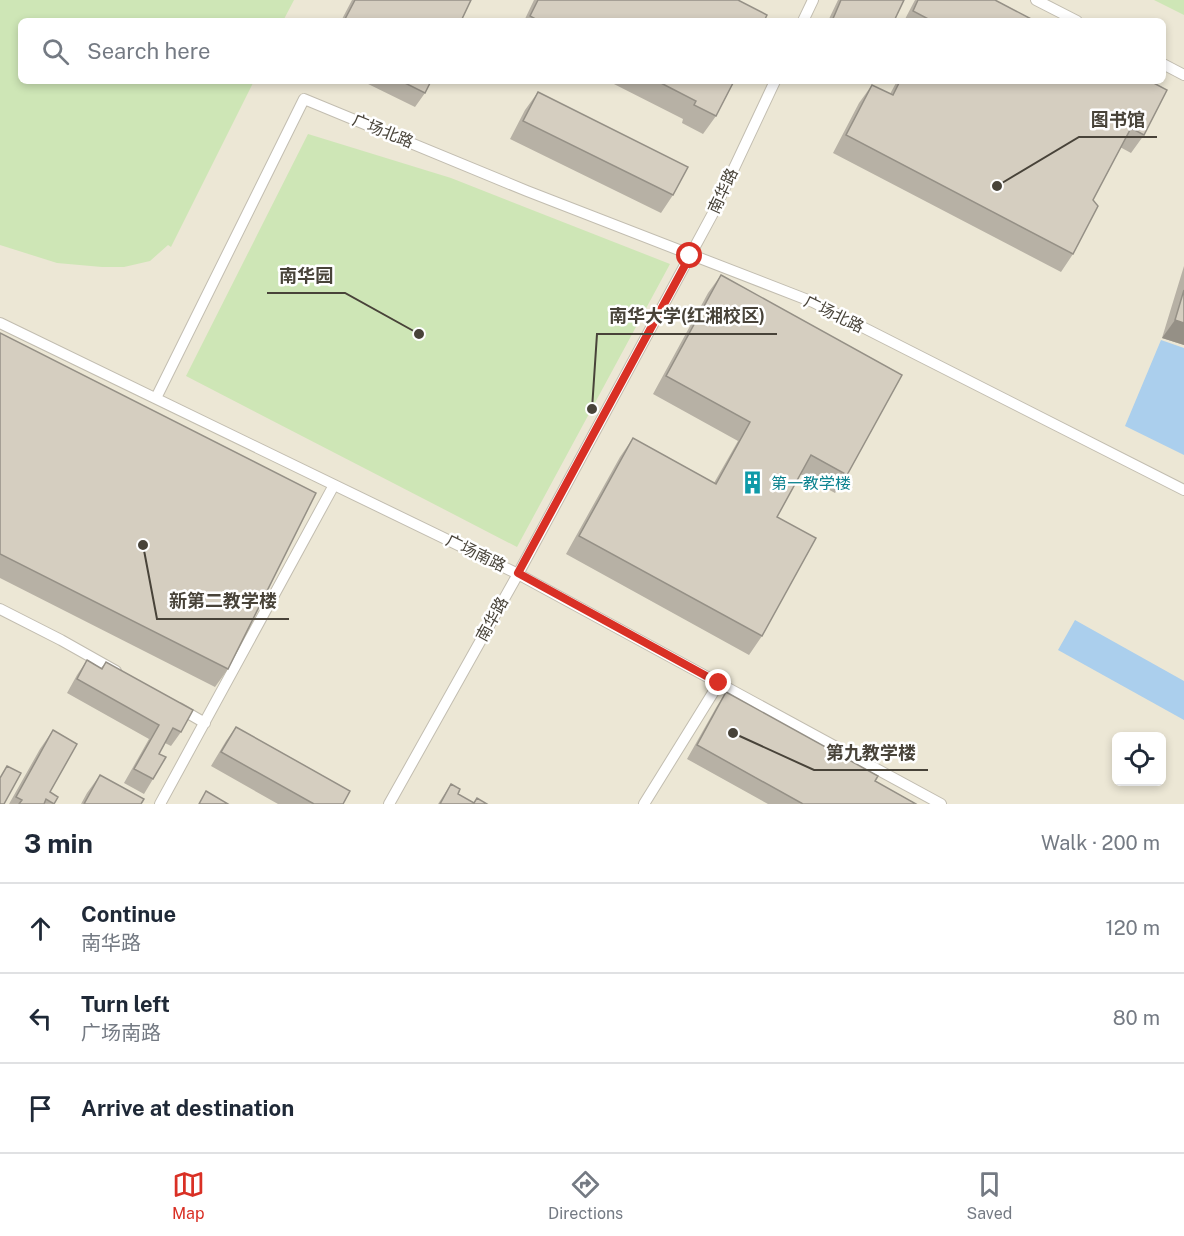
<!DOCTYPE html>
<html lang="en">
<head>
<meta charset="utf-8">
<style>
  :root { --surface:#fff; --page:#f2f2f3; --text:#1f2937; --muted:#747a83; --line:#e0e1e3; --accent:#d93025 }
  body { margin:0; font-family:"Public Sans","Noto Sans SC",sans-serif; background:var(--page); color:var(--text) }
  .controls { position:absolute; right:18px; bottom:18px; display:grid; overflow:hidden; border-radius:9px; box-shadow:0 3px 9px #0003 }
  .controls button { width:54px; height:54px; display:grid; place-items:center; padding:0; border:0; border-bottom:2px solid var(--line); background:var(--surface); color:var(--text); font:30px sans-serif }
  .stop { position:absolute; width:18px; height:18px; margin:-14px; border:4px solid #d93025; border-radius:50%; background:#fff }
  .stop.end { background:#d93025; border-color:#fff; box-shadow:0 2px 6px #0008 }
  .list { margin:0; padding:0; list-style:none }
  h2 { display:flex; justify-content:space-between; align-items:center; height:78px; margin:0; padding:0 24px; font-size:26px }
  h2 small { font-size:20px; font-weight:400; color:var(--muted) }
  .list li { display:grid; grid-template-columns:39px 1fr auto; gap:18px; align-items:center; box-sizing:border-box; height:90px; padding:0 24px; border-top:2px solid var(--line) }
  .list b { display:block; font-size:22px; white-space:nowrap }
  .list p { margin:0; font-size:20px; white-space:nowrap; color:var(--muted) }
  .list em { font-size:20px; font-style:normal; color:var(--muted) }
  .icon { flex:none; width:33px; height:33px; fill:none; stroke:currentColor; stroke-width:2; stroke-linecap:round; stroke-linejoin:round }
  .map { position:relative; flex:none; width:1184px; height:804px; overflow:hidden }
  .search { position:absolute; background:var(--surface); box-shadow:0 3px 9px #0003; left:18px; right:18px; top:18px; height:66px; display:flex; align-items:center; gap:15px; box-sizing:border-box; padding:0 21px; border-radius:9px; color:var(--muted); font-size:22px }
  .sheet { height:348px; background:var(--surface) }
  nav { display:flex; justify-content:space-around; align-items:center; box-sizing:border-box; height:84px; border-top:2px solid var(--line); background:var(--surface); font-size:16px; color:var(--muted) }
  nav a { display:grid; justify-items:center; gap:3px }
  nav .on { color:var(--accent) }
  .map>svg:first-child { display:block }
</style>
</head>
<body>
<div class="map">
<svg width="1184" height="804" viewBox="0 0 1184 804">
  <rect width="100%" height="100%" fill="#f4f2ea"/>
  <!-- education -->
  <path fill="#ece7d5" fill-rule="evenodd" d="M0,0H1184V804H0ZM21,21H1163V81H21ZM1116,736H1162V782H1116Z"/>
  <!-- green -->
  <path fill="#cee6b6" d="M0,0H294L283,21H21V81H254L171,247L168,245L150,261L124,267H102L57,263L0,245Z
    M1154,0H1184V15Z
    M308,134L451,178L670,264L517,547L186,376Z"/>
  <!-- water -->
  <path fill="#abcfed" d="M1161,340L1184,348V455L1125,426Z
    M1075,620L1184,681V720L1058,650Z"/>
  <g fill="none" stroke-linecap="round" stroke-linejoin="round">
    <defs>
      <path id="lane" d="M1036,0L1077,21
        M803,21L813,0
        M1163,64L1184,75
        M0,323L518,574L941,804
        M156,398L304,99L527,191L813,302L1184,490
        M0,609L61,640L116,671
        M179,708L205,723
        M160,804L334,485
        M389,804L518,574L712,215L775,81
        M644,804L719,683"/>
    </defs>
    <!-- lane casing -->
    <use href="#lane" stroke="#c2bdb0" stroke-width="12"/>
    <!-- lane -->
    <use href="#lane" stroke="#fff" stroke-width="10"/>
  </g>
  <!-- wall -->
  <path fill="#b7b1a5" d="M352,0H471L461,21H341Z
    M534,0H738L764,21H524Z
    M838,0H904L894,21H828Z
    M915,0H995L1035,21H904Z
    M362,81H431L425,93L415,107Z
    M608,81H734L716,116L703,134L682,123L683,119Z
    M897,81H1150L1144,135L1131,153L1120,147L1093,200L1073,254L1061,272L833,153L859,103L872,85L890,94Z
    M538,92L673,195L661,213L510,139L525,110Z
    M1184,266V345L1162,338Z
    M721,275L847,475L835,493L800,474L777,517L762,636L749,655L566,554L620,457L633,438L714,483L738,441L653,394L708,293Z
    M0,333L228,669L215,687L0,578Z
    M87,660L101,668L106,662L181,732L171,746L165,743L159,754L153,779L144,794L124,783L149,739L67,693L77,675Z
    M726,692L875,781L916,804H768L687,759L717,706Z
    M236,727L343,804H278L211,766L226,741Z
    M53,730L50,792L54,804H9L40,749Z
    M100,775L141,804H81L87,793Z
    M451,784L458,794L474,803L477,798L487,804H438Z"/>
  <!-- shaded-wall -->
  <path fill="#959086" d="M1175,320L1184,323V345L1162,338Z"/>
  <!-- building -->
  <path fill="#d5cec0" stroke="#959086" stroke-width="1.5" d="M355,0H471L461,21H344Z
    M538,0H738L767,15L764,21H539L530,16Z
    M841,0H904L894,21H832Z
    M918,0H995L1035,21H932L913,11Z
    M401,81H431L425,93Z
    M657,81H734L716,116L694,105L696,101Z
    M900,81H1150L1167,90L1144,135L1131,128L1093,200L1098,206L1073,254L846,135L872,85L893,95Z
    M538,92L688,167L673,195L523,121Z
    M721,275L902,375L847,475L811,455L777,517L816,538L762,636L579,536L633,438L716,484L750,422L666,376Z
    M1184,290V323L1175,320Z
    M0,333L316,493L228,669L0,554Z
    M87,660L102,669L106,662L193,710L181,732L173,728L159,754L166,757L153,779L134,769L159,725L77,679Z
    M726,692L878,776L875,781L916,804H803L697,745Z
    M236,727L350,791L343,804H314L221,752Z
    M53,730L77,744L50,792L58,797L54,804L46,799L44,804H19L22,800L16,797Z
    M7,766L21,773L4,804H0V778Z
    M100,775L144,799L141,804H84Z
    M451,784L460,789L458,794L474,803L477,798L487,804H440Z
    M206,791L228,804H199Z"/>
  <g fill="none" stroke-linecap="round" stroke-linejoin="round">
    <!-- route -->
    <path stroke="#d93025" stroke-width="8" d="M690,256L518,573L719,683"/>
  </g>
  <!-- icons -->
  <defs>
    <symbol id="building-bare" viewBox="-9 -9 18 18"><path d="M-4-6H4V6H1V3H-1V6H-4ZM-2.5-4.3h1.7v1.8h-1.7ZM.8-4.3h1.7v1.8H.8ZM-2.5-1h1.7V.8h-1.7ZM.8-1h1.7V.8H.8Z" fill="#0f9aa8" stroke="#fff" stroke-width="2.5" paint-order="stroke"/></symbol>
  </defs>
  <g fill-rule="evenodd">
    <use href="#building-bare" x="736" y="466" width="33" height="33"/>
  </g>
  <g text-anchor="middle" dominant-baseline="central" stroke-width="5" stroke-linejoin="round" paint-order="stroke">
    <!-- street labels -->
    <g font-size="16" fill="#484339" stroke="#fff">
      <text transform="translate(383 131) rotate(22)">广场北路</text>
      <text transform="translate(723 191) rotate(-65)">南华路</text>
      <text transform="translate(834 314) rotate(26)">广场北路</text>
      <text transform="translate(476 553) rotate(26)">广场南路</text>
      <text transform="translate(492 619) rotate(-61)">南华路</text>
    </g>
    <!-- culture labels -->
    <g font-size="16" fill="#0d838f" stroke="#fff" text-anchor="start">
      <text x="771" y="483">第一教学楼</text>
    </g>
  </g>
  <!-- callouts -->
  <path fill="none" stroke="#484339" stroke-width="2" d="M997 186L1079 137H1157M419 334L345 293H267M592 409L597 334H777M143 545L157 619H289M733 733L814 770H928"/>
  <g fill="#484339" stroke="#fff" stroke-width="2">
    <circle cx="997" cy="186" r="6"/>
    <circle cx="419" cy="334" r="6"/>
    <circle cx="592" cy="409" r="6"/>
    <circle cx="143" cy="545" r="6"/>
    <circle cx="733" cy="733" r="6"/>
  </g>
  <g font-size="18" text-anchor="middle" font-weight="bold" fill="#484339" stroke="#fff" stroke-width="5" stroke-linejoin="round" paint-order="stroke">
    <text x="1118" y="126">图书馆</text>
    <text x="306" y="282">南华园</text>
    <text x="687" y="322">南华大学(红湘校区)</text>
    <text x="223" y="607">新第二教学楼</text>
    <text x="871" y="759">第九教学楼</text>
  </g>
</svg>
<div class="controls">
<button><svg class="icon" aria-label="locate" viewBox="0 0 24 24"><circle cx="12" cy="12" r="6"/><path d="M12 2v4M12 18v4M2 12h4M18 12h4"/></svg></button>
</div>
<div class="stop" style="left:690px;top:256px"></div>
<div class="stop end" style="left:719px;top:683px"></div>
<div class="search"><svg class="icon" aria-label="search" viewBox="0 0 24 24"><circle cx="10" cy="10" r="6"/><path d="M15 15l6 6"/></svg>Search here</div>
</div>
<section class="sheet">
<h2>3 min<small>Walk · 200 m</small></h2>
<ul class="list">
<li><svg class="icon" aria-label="ahead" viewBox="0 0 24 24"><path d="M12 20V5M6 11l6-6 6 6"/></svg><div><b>Continue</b><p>南华路</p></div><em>120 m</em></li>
<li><svg class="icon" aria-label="left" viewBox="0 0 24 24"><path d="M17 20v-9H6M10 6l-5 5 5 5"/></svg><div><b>Turn left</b><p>广场南路</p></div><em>80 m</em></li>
<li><svg class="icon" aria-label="arrive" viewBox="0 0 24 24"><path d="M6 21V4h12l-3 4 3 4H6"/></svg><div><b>Arrive at destination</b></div></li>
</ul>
</section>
<nav>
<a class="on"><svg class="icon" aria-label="map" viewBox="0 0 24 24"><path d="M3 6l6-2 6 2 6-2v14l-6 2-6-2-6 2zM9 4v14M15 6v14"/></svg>Map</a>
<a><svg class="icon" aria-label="directions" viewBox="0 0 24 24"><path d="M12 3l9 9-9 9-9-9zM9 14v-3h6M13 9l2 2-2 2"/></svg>Directions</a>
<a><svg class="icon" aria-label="saved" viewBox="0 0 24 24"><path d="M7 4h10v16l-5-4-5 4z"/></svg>Saved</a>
</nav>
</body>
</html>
